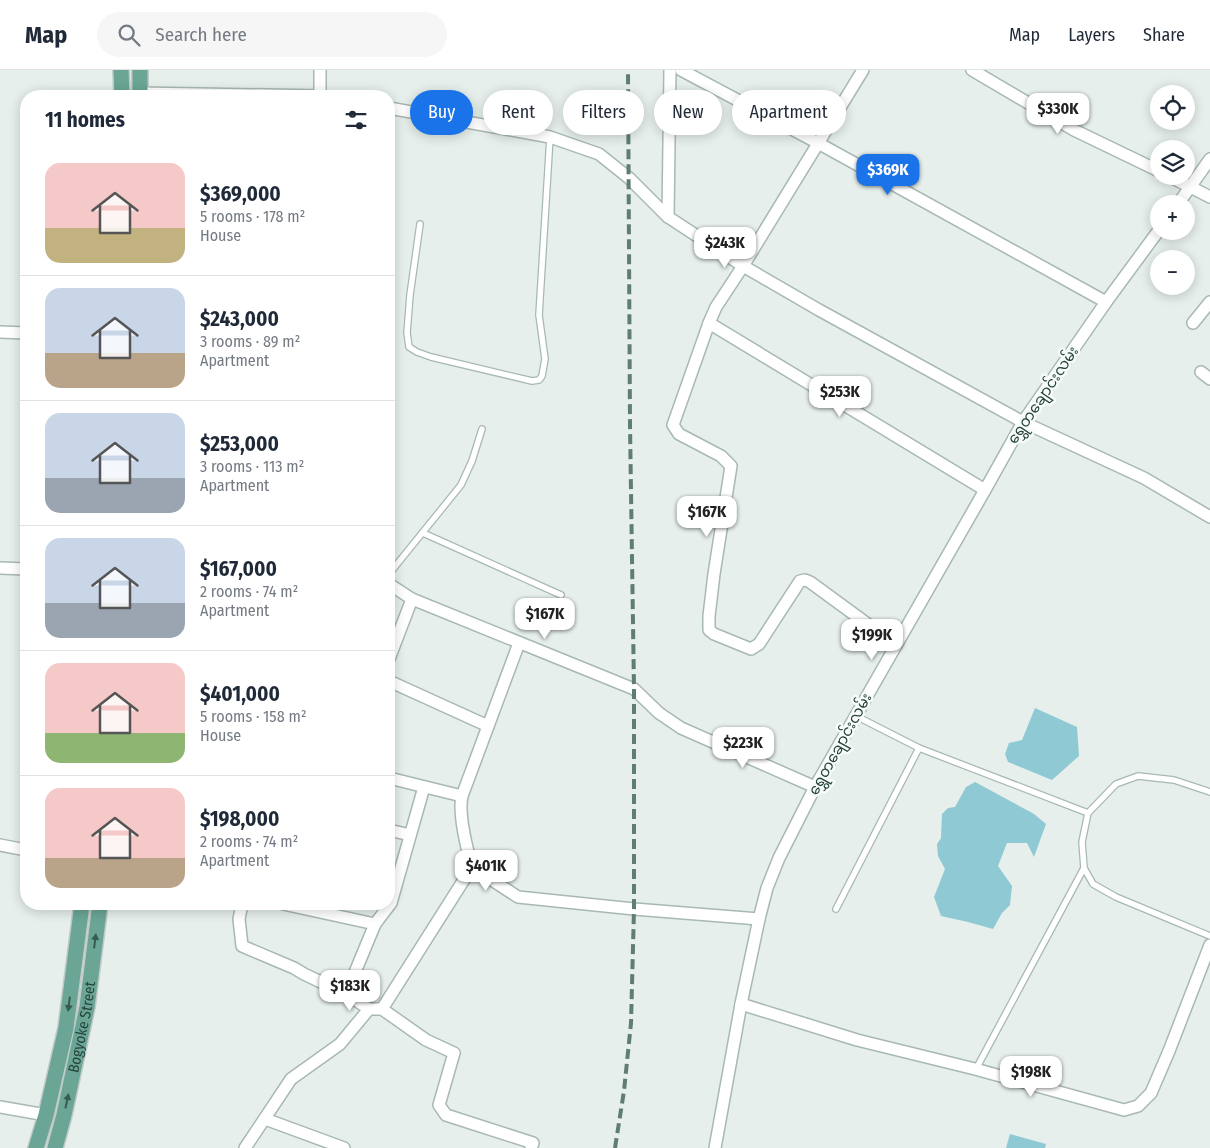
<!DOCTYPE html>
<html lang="en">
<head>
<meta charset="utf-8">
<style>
  body { margin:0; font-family:"Fira Sans Condensed","Noto Sans Myanmar",sans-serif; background:#f6f6f7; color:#1f2937; height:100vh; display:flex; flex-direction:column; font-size:19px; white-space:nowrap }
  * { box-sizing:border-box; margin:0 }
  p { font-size:16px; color:#747a83 }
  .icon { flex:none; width:28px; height:28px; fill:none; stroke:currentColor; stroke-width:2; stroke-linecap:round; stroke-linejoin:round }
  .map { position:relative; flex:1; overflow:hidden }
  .side { position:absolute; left:20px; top:20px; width:375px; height:820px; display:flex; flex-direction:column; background:#fff; border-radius:20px; box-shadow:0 2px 12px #0003 }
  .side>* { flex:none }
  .banner { position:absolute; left:410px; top:20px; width:475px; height:45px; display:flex; gap:10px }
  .tools { position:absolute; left:1150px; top:15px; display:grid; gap:10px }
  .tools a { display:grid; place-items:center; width:45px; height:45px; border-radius:50%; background:#fff; box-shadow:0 2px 12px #0003; font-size:25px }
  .price { position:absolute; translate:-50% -42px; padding:0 11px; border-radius:10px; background:#fff; color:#222; font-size:16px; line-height:32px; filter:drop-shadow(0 1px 2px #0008) }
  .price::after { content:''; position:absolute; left:50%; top:30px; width:15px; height:11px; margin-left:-8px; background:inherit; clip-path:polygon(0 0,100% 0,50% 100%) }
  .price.active { background:#1a73e8; color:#fff }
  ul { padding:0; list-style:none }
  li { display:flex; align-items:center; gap:15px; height:125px; padding:0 25px }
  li+li { border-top:1px solid #e0e1e3 }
  li span { display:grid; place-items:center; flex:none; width:140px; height:100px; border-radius:15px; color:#555 }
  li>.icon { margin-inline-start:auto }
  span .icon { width:60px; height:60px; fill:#fffc; stroke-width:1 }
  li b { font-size:21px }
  h2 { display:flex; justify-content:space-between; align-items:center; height:60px; padding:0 25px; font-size:21px }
  .pill { padding:0 18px; border-radius:22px; background:#fff; box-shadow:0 2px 12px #0003; font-size:18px; line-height:45px }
  .pill.active { background:#1a73e8; color:#fff }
  header { display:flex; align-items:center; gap:30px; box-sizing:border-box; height:70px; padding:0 25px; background:#fff; border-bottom:1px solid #e0e1e3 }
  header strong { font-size:24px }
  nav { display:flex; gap:28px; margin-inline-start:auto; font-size:18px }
  .search { width:350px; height:45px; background:#f6f6f7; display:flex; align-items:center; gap:12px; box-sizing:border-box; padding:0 18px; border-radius:28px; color:#747a83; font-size:19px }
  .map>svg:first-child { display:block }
  .water { fill:#8ec9d4 }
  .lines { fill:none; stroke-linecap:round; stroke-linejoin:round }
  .service-casing { stroke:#a8b8b2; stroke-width:8 }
  .minor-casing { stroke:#a8b8b2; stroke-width:14 }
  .primary-casing { stroke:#c2cac8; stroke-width:18 }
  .service { stroke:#fff; stroke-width:5.5 }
  .minor { stroke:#fff; stroke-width:11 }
  .primary { stroke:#6aa596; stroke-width:15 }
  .rail { stroke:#5f7d75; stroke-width:4; stroke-dasharray:10 5; stroke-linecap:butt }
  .oneway { fill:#365b51 }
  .labels { text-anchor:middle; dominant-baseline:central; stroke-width:5; stroke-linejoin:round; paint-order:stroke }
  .street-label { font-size:15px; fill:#24423a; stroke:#f7fbf9 }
</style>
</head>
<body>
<header>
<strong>Map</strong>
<div class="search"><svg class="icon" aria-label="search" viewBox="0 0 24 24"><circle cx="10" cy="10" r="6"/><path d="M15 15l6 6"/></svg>Search here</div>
<nav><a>Map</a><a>Layers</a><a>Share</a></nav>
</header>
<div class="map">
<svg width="1210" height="1078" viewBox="0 0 1210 1078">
  <rect width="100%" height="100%" fill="#e6efeb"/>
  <!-- water -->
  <g class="water">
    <path d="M 1035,638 L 1077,657 L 1079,686 L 1052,710 L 1008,692 L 1005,684 L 1009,673 L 1022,670 Z"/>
    <path d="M 975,712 L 1034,744 L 1046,754 L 1034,787 L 1027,773 L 1007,773 L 998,796 L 1012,816 L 1010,835 L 1002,843 L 993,859 L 968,852 L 941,846 L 934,827 L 945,799 L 938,786 L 937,774 L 941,768 L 942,744 L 948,738 L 955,737 L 966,717 Z"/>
    <path d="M 1010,1064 L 1046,1074 L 1045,1078 L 1006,1078 Z"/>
  </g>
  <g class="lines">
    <!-- service casing -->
    <g class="service-casing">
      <g id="service">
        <path d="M 420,154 L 410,225 L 407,263 L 409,277 L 417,282 L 431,287 L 532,311 L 539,310 L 542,306 L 545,289 L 539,245 L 550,67"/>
        <path d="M 423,463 L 561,525"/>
        <path d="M 389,504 L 461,415 L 472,391 L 482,359"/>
        <path d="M 856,646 L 919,678 L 1088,743"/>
        <path d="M 1210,722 L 1174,710 L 1138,706 L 1116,714 L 1088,743 L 1082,772 L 1084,798 L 1093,814 L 1116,827 L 1210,866"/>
        <path d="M 836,839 L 919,678"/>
        <path d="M 976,999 L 1084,798"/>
      </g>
    </g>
    <!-- minor casing -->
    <g class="minor-casing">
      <g id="minor">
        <path d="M 320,0 L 320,26"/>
        <path d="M 681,0 L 818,73 L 1106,232"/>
        <path d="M 863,0 L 743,196 L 716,237 L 709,253 L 673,355 L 679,364 L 721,386 L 731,396 L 714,504 L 709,546 L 709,560 L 714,564 L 751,579 L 759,574 L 800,511 L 805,510 L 810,512 L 896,575"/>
        <path d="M 972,0 L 1074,60 L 1159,101"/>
        <path d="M 140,23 L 323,26"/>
        <path d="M 389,38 L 550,67 L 599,84 L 629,108 L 668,147 L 743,196 L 819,240 L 1023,352 L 1144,408 L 1210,447"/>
        <path d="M 1169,106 L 1210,127"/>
        <path d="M 1178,134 L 1210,89"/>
        <path d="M 668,147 L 670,0"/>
        <path d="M 709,253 L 985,420"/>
        <path d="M 1193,253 L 1210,232"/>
        <path d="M 0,262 L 26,263"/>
        <path d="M 1201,302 L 1210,309"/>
        <path d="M 0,498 L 26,499"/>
        <path d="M 389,514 L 412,529 L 634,619 L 659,643 L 681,658 L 815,717"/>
        <path d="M 519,573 L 462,726 C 458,744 467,779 472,797 L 518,827 L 634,839 L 759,849"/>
        <path d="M 389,589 L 412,529"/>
        <path d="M 389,611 L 488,656"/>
        <path d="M 389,708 L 462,726"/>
        <path d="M 389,760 L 410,765"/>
        <path d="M 0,775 L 26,780"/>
        <path d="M 242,834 L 239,849 L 242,876 L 294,898 L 304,904 L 346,924 L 375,854 L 391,833 L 424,717"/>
        <path d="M 283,834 L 375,854"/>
        <path d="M 346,924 L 369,939"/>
        <path d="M 741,934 L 857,970 L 975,999 L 1124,1040 L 1138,1036 L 1151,1023 L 1169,981 L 1210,875"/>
        <path d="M 382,939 L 472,797"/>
        <path d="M 0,1037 L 46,1045"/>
        <path d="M 265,1049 L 344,1078"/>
        <path d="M 245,1078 L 291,1009 L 340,974 L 369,939 L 382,939 L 426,970 L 454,983 L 439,1035 L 446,1045 L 533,1073 L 531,1078"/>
        <path d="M 715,1078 L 741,934 L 759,849 L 767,818 L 779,788 L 815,717 L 985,420 L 1023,352 L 1106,232 L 1159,160"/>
      </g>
    </g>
    <!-- primary casing -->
    <g class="primary-casing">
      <g id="primary">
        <path d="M 121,0 L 122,26"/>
        <path d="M 140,0 L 140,26"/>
        <path d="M 36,1078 L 46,1045 L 66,958 L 82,834"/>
        <path id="s1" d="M 55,1078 L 64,1045 L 87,937 L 100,834"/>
      </g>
    </g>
    <!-- service -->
    <use href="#service" class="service"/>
    <!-- minor -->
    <use href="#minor" class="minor"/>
    <!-- primary -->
    <use href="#primary" class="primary"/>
    <!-- rail -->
    <path class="rail" d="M 615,1078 L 624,1021 L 631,953 L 634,839 L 634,619 L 630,355 L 628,0"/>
  </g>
  <!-- one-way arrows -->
  <defs><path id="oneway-solid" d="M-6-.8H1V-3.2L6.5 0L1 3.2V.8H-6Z" transform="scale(1.25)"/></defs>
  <g class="oneway">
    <use href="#oneway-solid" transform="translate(95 871) rotate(-83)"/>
    <use href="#oneway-solid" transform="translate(69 934) rotate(97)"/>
    <use href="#oneway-solid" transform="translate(67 1031) rotate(-78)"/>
  </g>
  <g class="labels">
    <!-- street labels -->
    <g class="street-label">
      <text transform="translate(1043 325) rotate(-56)">ရွှေတချောင်းလမ်း</text>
      <text transform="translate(840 674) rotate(-61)">ရွှေတချောင်းလမ်း</text>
      <text stroke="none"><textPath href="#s1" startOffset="124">Bogyoke Street</textPath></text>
    </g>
  </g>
</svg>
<div class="tools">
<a><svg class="icon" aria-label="locate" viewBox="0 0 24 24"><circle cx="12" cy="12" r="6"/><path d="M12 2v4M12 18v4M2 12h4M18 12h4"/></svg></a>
<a><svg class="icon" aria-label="layers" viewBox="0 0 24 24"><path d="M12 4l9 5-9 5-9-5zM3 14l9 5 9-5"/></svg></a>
<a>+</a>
<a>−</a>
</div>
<b class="price" style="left:1058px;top:65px">$330K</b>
<b class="price active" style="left:888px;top:126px">$369K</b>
<b class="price" style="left:725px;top:199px">$243K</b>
<b class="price" style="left:840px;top:348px">$253K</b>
<b class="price" style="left:707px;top:468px">$167K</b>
<b class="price" style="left:545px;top:570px">$167K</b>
<b class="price" style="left:872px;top:591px">$199K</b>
<b class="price" style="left:743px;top:699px">$223K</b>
<b class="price" style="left:486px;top:822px">$401K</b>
<b class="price" style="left:350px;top:942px">$183K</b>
<b class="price" style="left:1031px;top:1028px">$198K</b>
<div class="banner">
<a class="pill active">Buy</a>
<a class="pill">Rent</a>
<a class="pill">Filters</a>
<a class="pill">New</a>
<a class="pill">Apartment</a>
</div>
<section class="side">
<h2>11 homes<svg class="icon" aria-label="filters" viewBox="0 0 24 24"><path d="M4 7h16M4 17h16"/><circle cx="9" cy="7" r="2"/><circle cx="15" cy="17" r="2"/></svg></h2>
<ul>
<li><span style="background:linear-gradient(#f6c9c9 65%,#c2b280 0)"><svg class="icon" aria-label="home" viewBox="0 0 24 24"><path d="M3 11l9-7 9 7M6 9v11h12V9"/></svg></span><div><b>$369,000</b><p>5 rooms · 178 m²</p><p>House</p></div></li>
<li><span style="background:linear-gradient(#c9d6e8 65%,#b9a48a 0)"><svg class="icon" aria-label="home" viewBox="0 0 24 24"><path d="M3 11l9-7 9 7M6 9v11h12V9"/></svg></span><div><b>$243,000</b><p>3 rooms · 89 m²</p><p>Apartment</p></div></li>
<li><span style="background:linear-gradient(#c9d6e8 65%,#9aa5b1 0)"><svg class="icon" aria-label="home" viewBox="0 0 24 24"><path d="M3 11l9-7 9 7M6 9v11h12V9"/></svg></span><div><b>$253,000</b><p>3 rooms · 113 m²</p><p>Apartment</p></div></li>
<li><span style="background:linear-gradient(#c9d6e8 65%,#9aa5b1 0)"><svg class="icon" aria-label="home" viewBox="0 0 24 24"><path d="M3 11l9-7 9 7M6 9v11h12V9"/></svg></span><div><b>$167,000</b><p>2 rooms · 74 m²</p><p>Apartment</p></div></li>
<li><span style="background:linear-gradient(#f6c9c9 70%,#8fb573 0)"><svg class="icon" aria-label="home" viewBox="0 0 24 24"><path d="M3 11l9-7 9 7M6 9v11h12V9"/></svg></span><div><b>$401,000</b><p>5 rooms · 158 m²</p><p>House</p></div></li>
<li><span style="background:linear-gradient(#f6c9c9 70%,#b9a48a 0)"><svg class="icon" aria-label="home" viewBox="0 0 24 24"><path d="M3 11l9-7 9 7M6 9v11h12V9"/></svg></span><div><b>$198,000</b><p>2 rooms · 74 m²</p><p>Apartment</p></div></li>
</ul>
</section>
</div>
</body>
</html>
